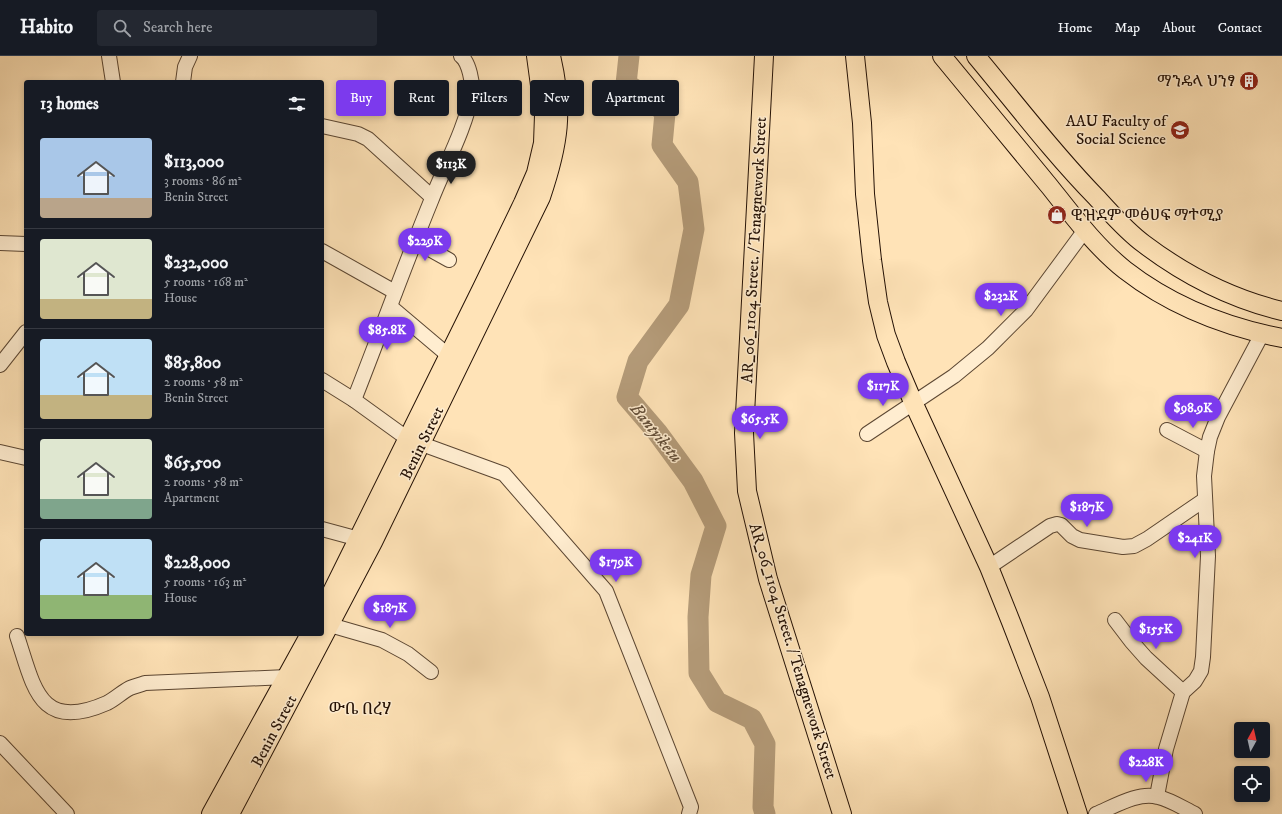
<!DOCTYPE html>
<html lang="en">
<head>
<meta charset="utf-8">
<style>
  body { margin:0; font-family:"IM FELL DW Pica","Noto Serif Ethiopic",serif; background:#242831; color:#f1f3f6; height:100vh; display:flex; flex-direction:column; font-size:15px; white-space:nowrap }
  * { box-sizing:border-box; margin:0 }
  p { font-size:13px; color:#9ea1a6 }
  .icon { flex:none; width:22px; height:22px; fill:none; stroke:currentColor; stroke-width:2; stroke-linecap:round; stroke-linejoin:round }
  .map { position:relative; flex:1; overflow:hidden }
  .panel { position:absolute; left:24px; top:24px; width:300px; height:556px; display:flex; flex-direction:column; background:#171b24; border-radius:4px; box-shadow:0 2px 6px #0003 }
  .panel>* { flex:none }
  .guide { position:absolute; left:336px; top:24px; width:380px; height:36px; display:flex; gap:8px }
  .needle { width:26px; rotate:8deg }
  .fabs { position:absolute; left:1234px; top:666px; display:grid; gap:8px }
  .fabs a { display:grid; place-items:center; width:36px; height:36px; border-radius:4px; background:#171b24; box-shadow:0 2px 6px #0003; font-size:20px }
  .price { position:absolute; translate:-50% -34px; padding:0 9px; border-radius:14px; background:#7c3aed; color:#fff; font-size:13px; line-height:26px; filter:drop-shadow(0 1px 2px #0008) }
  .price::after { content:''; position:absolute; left:50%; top:24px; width:12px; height:9px; margin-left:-6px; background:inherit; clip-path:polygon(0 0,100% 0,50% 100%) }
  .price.on { background:#222; color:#fff }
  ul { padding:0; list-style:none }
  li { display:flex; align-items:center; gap:12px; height:100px; padding:0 16px }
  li+li { border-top:1px solid #363941 }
  li span { display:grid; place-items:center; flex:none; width:112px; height:80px; border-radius:4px; color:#555 }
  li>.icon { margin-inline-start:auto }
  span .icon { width:48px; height:48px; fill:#fffc; stroke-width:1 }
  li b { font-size:17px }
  h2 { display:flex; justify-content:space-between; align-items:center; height:48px; padding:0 16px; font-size:17px }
  .tag { padding:0 14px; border-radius:4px; background:#171b24; box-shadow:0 2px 6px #0003; font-size:14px; line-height:36px }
  .tag.on { background:#7c3aed; color:#fff }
  header { display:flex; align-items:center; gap:24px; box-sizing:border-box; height:56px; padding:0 20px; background:#171b24; border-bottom:1px solid #363941 }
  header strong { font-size:19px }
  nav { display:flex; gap:22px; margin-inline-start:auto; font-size:14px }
  .search { width:280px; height:36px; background:#242831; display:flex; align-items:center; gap:10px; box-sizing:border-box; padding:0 14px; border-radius:4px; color:#9ea1a6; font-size:15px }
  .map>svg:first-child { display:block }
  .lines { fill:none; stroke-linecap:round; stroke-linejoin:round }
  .river { stroke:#b59c7a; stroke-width:21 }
  .minor-casing { stroke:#5b4632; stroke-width:16 }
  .major-casing { stroke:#241105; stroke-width:20 }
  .minor { stroke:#ffedd0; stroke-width:14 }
  .major { stroke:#ffe3b7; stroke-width:18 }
  .labels { text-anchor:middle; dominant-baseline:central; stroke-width:3; stroke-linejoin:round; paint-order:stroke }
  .poi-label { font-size:16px; fill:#241105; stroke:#ffedd0; text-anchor:end }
  .street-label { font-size:16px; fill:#241105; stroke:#ffedd0 }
  .water-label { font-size:17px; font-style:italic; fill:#65503a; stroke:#ffedd0 }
  .neighbourhood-label { font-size:17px; fill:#241105; stroke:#ffedd0 }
</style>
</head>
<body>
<header>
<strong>Habito</strong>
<div class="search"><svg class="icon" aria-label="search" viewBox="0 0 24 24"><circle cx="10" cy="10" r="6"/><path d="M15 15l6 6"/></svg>Search here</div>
<nav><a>Home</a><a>Map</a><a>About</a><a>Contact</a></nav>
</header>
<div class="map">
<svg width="1282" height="758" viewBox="0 0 1282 758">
  <rect width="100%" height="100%" fill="#ffe3b7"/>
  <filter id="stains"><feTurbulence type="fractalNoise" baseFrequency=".005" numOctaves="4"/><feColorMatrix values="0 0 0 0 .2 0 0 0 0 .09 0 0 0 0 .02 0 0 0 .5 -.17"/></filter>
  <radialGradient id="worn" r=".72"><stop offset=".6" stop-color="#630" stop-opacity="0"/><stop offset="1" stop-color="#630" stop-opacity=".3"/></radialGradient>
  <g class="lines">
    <!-- river -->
    <path class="river" d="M 629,0 L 626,28 L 651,43 L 665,57 L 662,89 L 688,126 L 694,173 L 679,249 L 638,305 L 627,341 L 657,376 L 693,425 L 716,470 L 701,519 L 698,561 L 699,617 L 717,646 L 752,663 L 765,688 L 763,751 L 765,758"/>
    <!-- minor casing -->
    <g class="minor-casing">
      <g id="minor">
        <path d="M 109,0 L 113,26"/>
        <path d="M 183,26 L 185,11 L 190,0"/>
        <path d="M 322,70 L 358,78 L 368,83 L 432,141"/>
        <path d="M 415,185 L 449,204"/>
        <path d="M 0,187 L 26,188"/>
        <path d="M 322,195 L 395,236"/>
        <path d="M 391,251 L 449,300 L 458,303"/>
        <path d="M 0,309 L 26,276"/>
        <path d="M 322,324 L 354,344 L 408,383 L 504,418 L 606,535 L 691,751 L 689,758"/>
        <path d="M 354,344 C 380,278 404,211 431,145 C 445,109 465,74 472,37 C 473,27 469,6 461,0"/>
        <path d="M 1167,374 L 1207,395"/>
        <path d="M 867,378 L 954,320 L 988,292 L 1026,254 L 1085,174"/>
        <path d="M 0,396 L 26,402"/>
        <path d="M 322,473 L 359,483"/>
        <path d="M 989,511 L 1050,470 L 1057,468 L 1061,469 L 1072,480 L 1080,484 L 1123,491 L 1134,490 L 1147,483 L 1204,444"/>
        <path d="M 1115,564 L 1131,585 L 1146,602 L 1183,636"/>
        <path d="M 322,568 L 330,569 L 382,584 L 408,598 L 431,616"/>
        <path d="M 17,580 C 34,631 39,677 107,647 C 115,643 122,636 130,632 C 135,630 140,629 145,627 L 287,621 L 293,623"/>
        <path d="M 0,687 L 67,758"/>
        <path d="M 1157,740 L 1166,693 L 1183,636 L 1195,625 L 1201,615 L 1203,601 L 1208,500 L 1204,420 L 1207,395 L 1210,381 L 1218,361 L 1262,278"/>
        <path d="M 1096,758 C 1113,751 1139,735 1158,741 C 1171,744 1183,752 1195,758"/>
      </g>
    </g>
    <!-- major casing -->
    <g class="major-casing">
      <g id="major">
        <path d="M 764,0 L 744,377 L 747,435 L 768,523 L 842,758"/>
        <path d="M 855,0 L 862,67 L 865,138 L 872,204 L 878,246 L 886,279 L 896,306 L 913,346 L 989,511 L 1011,566 L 1040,641 L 1078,758"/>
        <path d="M 942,0 C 978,44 1014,87 1050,131 C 1073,160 1096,191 1125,214 C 1170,249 1226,271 1282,282"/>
        <path d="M 976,0 C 1016,48 1053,97 1096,141 C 1111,157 1126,175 1144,188 C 1185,219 1232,243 1282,255"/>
        <path d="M 322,556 L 482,232 L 523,147 L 536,117 L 543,87 L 544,59 L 536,0"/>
        <path d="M 211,758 L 310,578"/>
        <path d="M 230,758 L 373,486 L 541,141 C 559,88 564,55 551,0"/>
      </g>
    </g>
    <!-- minor -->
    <use href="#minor" class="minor"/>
    <!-- major -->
    <use href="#major" class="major"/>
  </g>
  <!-- icons -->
  <defs>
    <g id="building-disc" transform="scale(1)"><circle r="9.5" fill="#8f2418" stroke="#ffedd0"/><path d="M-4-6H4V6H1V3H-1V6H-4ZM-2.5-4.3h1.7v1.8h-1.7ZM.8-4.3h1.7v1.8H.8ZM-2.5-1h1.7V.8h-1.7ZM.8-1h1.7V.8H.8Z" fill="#fff"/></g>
    <g id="university-disc" transform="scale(1)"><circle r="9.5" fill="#8f2418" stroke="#ffedd0"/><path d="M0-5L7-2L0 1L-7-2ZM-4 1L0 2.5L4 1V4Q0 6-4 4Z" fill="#fff"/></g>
    <g id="shop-disc" transform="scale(1)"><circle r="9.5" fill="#8f2418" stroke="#ffedd0"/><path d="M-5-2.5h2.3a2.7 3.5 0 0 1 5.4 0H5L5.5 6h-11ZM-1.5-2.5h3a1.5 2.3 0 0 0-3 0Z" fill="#fff"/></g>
  </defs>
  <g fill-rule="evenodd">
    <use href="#building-disc" x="1249" y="25"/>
    <use href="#university-disc" x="1180" y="74"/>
    <use href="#shop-disc" x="1057" y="159"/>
  </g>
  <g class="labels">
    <!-- poi labels -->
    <g class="poi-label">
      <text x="1235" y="25">ማንዴላ ህንፃ</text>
      <text x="1166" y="65">AAU Faculty of<tspan x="1166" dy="18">Social Science</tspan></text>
      <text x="1071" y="159" text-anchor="start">ዊዝደም መፅሀፍ ማተሚያ</text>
    </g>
    <!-- street labels -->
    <g class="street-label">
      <text transform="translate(754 194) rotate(-87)">AR_06_1104 Street. / Tenagnework Street</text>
      <text transform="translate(422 387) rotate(-64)">Benin Street</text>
      <text transform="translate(793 595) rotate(73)">AR_06_1104 Street. / Tenagnework Street</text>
      <text transform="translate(274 675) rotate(-62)">Benin Street</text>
    </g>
    <!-- water labels -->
    <g class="water-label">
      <text transform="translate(656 377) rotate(51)">Bantyiketu</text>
    </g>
    <!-- neighbourhood labels -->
    <g class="neighbourhood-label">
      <text x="360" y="653">ውቤ በረሃ</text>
    </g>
  </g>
  <rect width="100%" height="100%" filter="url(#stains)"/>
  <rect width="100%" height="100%" fill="url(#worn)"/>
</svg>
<div class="fabs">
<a><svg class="needle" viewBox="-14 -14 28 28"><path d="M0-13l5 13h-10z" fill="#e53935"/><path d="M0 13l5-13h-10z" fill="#9ea1a6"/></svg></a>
<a><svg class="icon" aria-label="locate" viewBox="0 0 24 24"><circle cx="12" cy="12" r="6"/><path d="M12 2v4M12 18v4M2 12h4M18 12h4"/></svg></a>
</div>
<b class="price on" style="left:451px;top:129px">$113K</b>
<b class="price" style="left:425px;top:206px">$229K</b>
<b class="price" style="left:1001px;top:261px">$232K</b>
<b class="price" style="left:387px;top:295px">$85.8K</b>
<b class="price" style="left:883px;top:351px">$117K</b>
<b class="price" style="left:1193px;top:373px">$98.9K</b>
<b class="price" style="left:760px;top:384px">$65.5K</b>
<b class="price" style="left:1087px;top:472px">$187K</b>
<b class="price" style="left:1195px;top:503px">$241K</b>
<b class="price" style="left:616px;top:527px">$179K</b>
<b class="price" style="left:390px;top:573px">$187K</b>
<b class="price" style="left:1156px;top:594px">$155K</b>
<b class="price" style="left:1146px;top:727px">$228K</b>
<div class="guide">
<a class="tag on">Buy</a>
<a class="tag">Rent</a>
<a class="tag">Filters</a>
<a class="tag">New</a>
<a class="tag">Apartment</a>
</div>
<section class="panel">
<h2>13 homes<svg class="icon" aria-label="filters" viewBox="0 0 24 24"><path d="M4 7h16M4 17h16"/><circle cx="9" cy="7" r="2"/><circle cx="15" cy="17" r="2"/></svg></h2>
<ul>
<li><span style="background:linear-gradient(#a9c7e8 75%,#b9a48a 0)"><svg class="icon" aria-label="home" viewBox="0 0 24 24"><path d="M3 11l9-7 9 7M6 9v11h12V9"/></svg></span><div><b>$113,000</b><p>3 rooms · 86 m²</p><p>Benin Street</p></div></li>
<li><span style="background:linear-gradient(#dfe7d0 75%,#c2b280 0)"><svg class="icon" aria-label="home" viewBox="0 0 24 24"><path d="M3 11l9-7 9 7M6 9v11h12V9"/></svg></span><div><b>$232,000</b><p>5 rooms · 168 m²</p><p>House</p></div></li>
<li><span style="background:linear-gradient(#bfe0f5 70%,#c2b280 0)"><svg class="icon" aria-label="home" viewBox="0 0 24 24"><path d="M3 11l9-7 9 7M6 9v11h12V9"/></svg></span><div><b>$85,800</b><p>2 rooms · 58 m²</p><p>Benin Street</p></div></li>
<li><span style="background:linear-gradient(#dfe7d0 75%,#7fa58c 0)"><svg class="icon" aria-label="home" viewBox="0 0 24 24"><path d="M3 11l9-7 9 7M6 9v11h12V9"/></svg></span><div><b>$65,500</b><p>2 rooms · 58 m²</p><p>Apartment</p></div></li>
<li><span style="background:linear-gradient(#bfe0f5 70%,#8fb573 0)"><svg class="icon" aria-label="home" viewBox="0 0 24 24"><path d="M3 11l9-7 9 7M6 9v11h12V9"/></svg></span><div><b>$228,000</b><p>5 rooms · 163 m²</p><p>House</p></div></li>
</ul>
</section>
</div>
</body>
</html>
